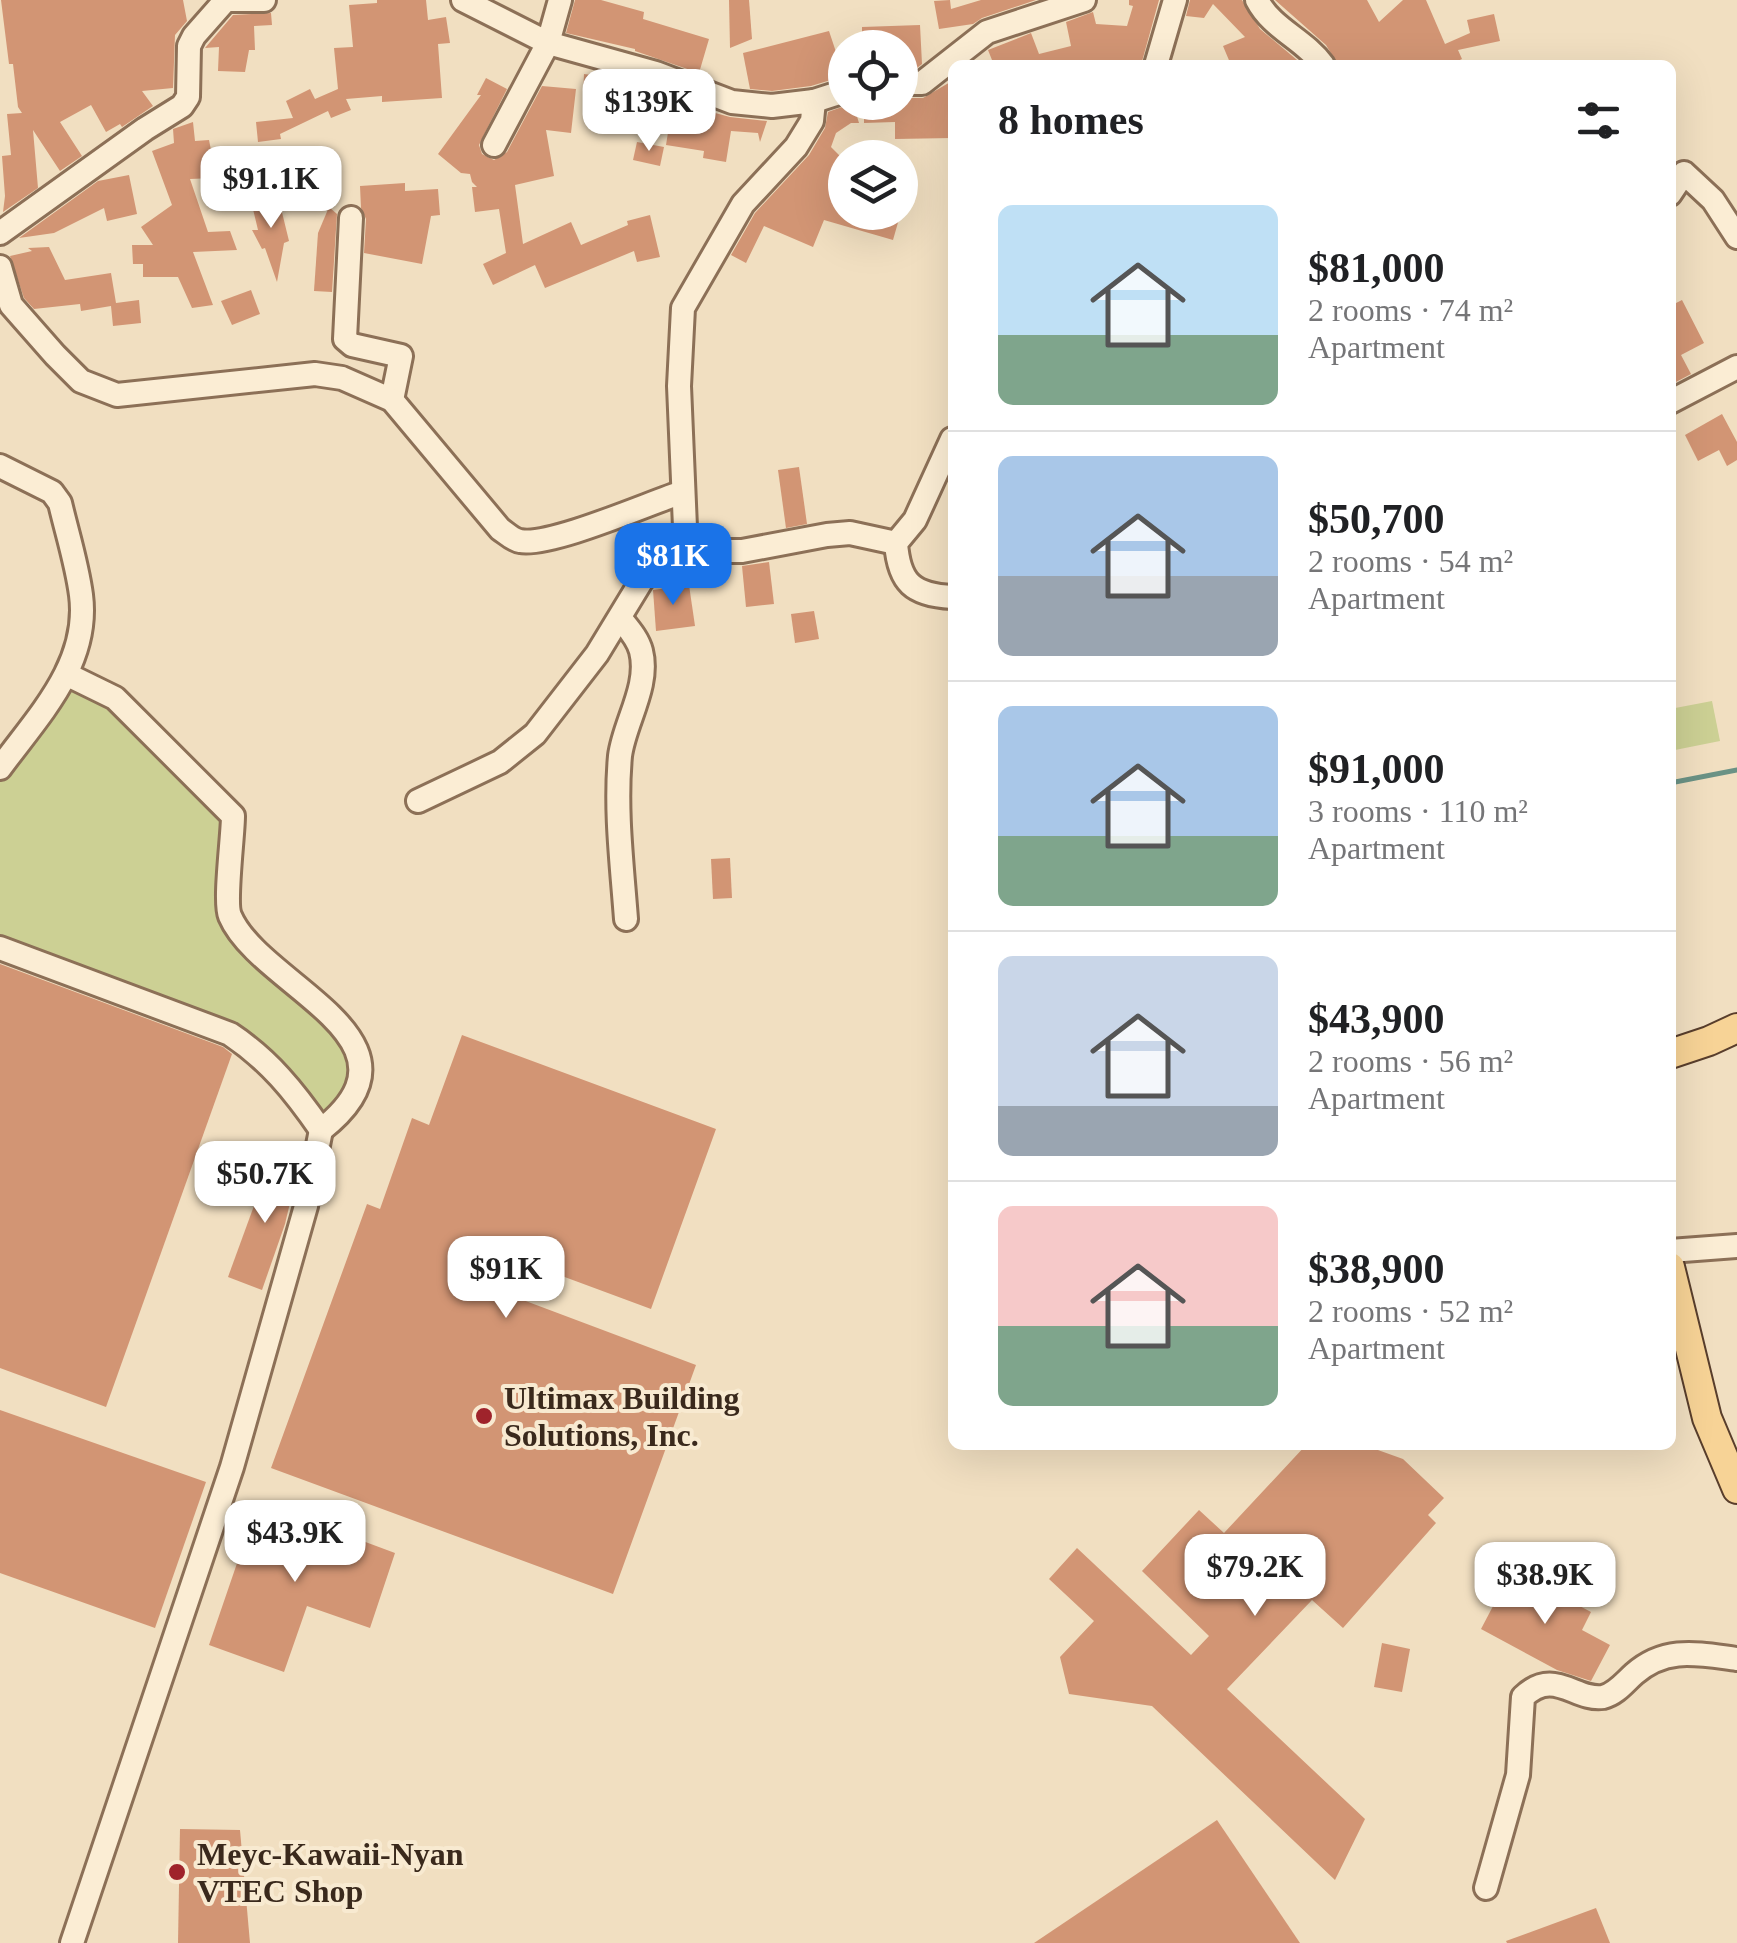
<!DOCTYPE html>
<html lang="en">
<head>
<meta charset="utf-8">
<style>
  body { margin:0; font-family:"Times New Roman",serif; background:#f6f6f6; color:#202124; height:100vh; display:flex; flex-direction:column; font-size:38px; white-space:nowrap }
  * { box-sizing:border-box; margin:0 }
  p { font-size:32px; color:#757577 }
  .icon { flex:none; width:55px; height:55px; fill:none; stroke:currentColor; stroke-width:2; stroke-linecap:round; stroke-linejoin:round }
  .map { position:relative; flex:1; overflow:hidden }
  .panel { position:absolute; left:948px; top:60px; width:728px; height:1390px; display:flex; flex-direction:column; background:#fff; border-radius:15px; box-shadow:0 10px 40px #0002 }
  .panel>* { flex:none }
  .buttons { position:absolute; left:828px; top:30px; display:grid; gap:20px }
  .buttons a { display:grid; place-items:center; width:90px; height:90px; border-radius:50%; background:#fff; box-shadow:0 10px 40px #0002; font-size:50px }
  .price { position:absolute; translate:-50% -85px; padding:0 22px; border-radius:20px; background:#fff; color:#222; font-size:32px; line-height:65px; filter:drop-shadow(0 2px 5px #0008) }
  .price::after { content:''; position:absolute; left:50%; top:60px; width:30px; height:22px; margin-left:-15px; background:inherit; clip-path:polygon(0 0,100% 0,50% 100%) }
  .price.active { background:#1a73e8; color:#fff }
  ul { padding:0; list-style:none }
  li { display:flex; align-items:center; gap:30px; height:250px; padding:0 50px }
  li+li { border-top:2px solid #e0e0e0 }
  li span { display:grid; place-items:center; flex:none; width:280px; height:200px; border-radius:15px; color:#555 }
  li>.icon { margin-inline-start:auto }
  span .icon { width:120px; height:120px; fill:#fffc; stroke-width:1 }
  li b { font-size:42px }
  h2 { display:flex; justify-content:space-between; align-items:center; height:120px; padding:0 50px; font-size:42px }
  .map>svg:first-child { display:block }
  .green { fill:#ccd094 }
  .lines { fill:none; stroke-linecap:round; stroke-linejoin:round }
  .stream { stroke:#6a9285; stroke-width:5 }
  .building { fill:#d29574 }
  .minor-casing { stroke:#8c7057; stroke-width:28 }
  .major-casing { stroke:#593e2c; stroke-width:32 }
  .minor { stroke:#fbedd4; stroke-width:22 }
  .major { stroke:#f7d396; stroke-width:28 }
  .poi-dot { fill:#9f232b; stroke:#f8ead1; stroke-width:4 }
  .labels { text-anchor:middle; dominant-baseline:central; stroke-width:8; stroke-linejoin:round; paint-order:stroke }
  .poi-label { font-size:32px; font-weight:bold; fill:#3a291c; stroke:#f8ead1; text-anchor:start }
</style>
</head>
<body>
<div class="map">
<svg width="1737" height="1943" viewBox="0 0 1737 1943">
  <rect width="100%" height="100%" fill="#f1dfc1"/>
  <!-- green -->
  <g class="green">
    <path d="M 68,675 L 115,698 L 233,816 L 228,913 L 361,1066 L 321,1130 L 258,1052 L 0,948 L 0,768 Z"/>
    <path d="M 1712,701 L 1720,741 L 1670,751 L 1670,709 Z"/>
  </g>
  <g class="lines">
    <!-- stream -->
    <path class="stream" d="M 1670,783 L 1737,770"/>
  </g>
  <!-- building -->
  <g class="building">
    <path d="M 1,0 L 183,0 L 187,21 L 175,35 L 173,88 L 142,91 L 153,106 L 122,127 L 120,124 L 106,132 L 91,105 L 60,122 L 82,156 L 60,171 L 33,130 L 38,188 L 3,212 L 5,196 L 2,156 L 11,155 L 7,114 L 22,113 L 18,107 L 13,64 L 9,64 Z"/>
    <path d="M 377,0 L 426,0 L 428,20 L 446,17 L 450,43 L 438,44 L 442,98 L 382,102 L 382,96 L 346,99 L 351,110 L 331,118 L 328,111 L 280,134 L 281,139 L 258,142 L 256,122 L 293,118 L 286,101 L 310,89 L 315,99 L 338,89 L 334,48 L 353,47 L 349,5 L 377,3 Z"/>
    <path d="M 575,0 L 601,0 L 644,12 L 643,19 L 709,39 L 699,73 L 635,51 L 635,49 L 566,33 Z"/>
    <path d="M 729,0 L 749,0 L 752,39 L 730,48 Z"/>
    <path d="M 950,0 L 951,9 L 981,0 L 1036,0 L 982,18 L 973,24 L 939,29 L 934,1 Z"/>
    <path d="M 1129,0 L 1159,0 L 1141,65 L 994,65 L 988,50 L 1031,33 L 1039,54 L 1071,46 L 1066,22 L 1093,12 L 1096,24 L 1127,26 L 1133,6 L 1129,5 Z"/>
    <path d="M 1190,0 L 1242,0 L 1260,29 L 1303,65 L 1231,65 L 1223,46 L 1245,37 L 1213,4 L 1204,18 L 1186,16 Z"/>
    <path d="M 1275,0 L 1367,0 L 1379,22 L 1403,0 L 1426,0 L 1445,44 L 1470,33 L 1467,20 L 1494,14 L 1500,41 L 1458,50 L 1462,59 L 1449,65 L 1338,65 L 1326,45 Z"/>
    <path d="M 271,13 L 272,25 L 254,26 L 255,50 L 249,50 L 245,72 L 218,71 L 219,47 L 205,48 L 233,15 Z"/>
    <path d="M 920,25 L 922,64 L 917,68 L 900,68 L 900,48 L 862,48 L 862,27 Z"/>
    <path d="M 829,31 L 844,76 L 811,86 L 772,91 L 750,89 L 743,53 Z"/>
    <path d="M 584,74 L 623,79 L 622,97 L 583,95 Z"/>
    <path d="M 486,78 L 507,89 L 479,145 L 482,154 L 494,160 L 507,152 L 542,86 L 576,89 L 571,133 L 546,130 L 554,176 L 515,185 L 523,244 L 571,222 L 581,245 L 628,225 L 627,221 L 650,215 L 660,257 L 637,262 L 634,251 L 545,288 L 535,265 L 493,285 L 483,264 L 506,253 L 499,209 L 475,212 L 472,187 L 477,187 L 472,182 L 470,174 L 461,173 L 438,154 L 481,95 L 477,95 Z"/>
    <path d="M 952,81 L 952,138 L 895,139 L 895,122 L 864,123 L 864,102 L 900,102 L 900,98 L 923,98 Z"/>
    <path d="M 853,103 L 859,123 L 851,123 L 836,133 L 831,147 L 845,161 L 845,212 L 901,212 L 893,240 L 824,220 L 813,247 L 764,226 L 746,263 L 731,255 L 755,213 L 809,155 L 825,128 L 828,112 Z"/>
    <path d="M 682,104 L 730,117 L 767,121 L 760,142 L 758,133 L 731,131 L 726,162 L 703,158 L 704,151 L 666,145 L 670,120 L 679,122 Z"/>
    <path d="M 193,122 L 195,141 L 209,140 L 211,150 L 264,148 L 264,176 L 190,179 L 208,232 L 230,231 L 237,250 L 193,252 L 213,305 L 192,308 L 178,277 L 143,277 L 143,264 L 133,264 L 132,245 L 153,245 L 141,227 L 172,205 L 152,151 L 174,143 L 173,129 Z"/>
    <path d="M 637,142 L 664,147 L 660,166 L 633,160 Z"/>
    <path d="M 129,175 L 137,214 L 107,221 L 104,208 L 54,233 L 19,238 L 98,181 Z"/>
    <path d="M 405,183 L 405,191 L 438,189 L 440,215 L 431,216 L 422,264 L 364,253 L 366,219 L 361,208 L 360,186 Z"/>
    <path d="M 278,196 L 289,241 L 284,243 L 277,282 L 265,248 L 262,249 L 252,230 L 258,230 L 252,205 Z"/>
    <path d="M 329,207 L 337,214 L 332,292 L 314,291 L 318,233 Z"/>
    <path d="M 49,247 L 65,280 L 111,273 L 116,303 L 139,300 L 141,323 L 113,326 L 111,306 L 81,311 L 80,304 L 34,309 L 24,298 L 10,256 L 32,251 L 28,248 Z"/>
    <path d="M 251,290 L 260,314 L 232,325 L 221,301 Z"/>
    <path d="M 1682,300 L 1704,343 L 1681,355 L 1691,374 L 1676,382 L 1670,370 L 1670,306 Z"/>
    <path d="M 1722,414 L 1737,442 L 1737,460 L 1727,466 L 1719,450 L 1698,461 L 1685,435 Z"/>
    <path d="M 799,467 L 807,524 L 786,528 L 778,470 Z"/>
    <path d="M 769,562 L 774,604 L 746,607 L 742,566 Z"/>
    <path d="M 689,585 L 695,626 L 656,631 L 653,590 Z"/>
    <path d="M 814,611 L 819,639 L 795,643 L 791,614 Z"/>
    <path d="M 730,858 L 732,898 L 713,899 L 711,859 Z"/>
    <path d="M 0,964 L 223,1047 L 232,1054 L 106,1407 L 0,1368 Z"/>
    <path d="M 462,1035 L 716,1129 L 651,1309 L 535,1266 L 523,1300 L 696,1365 L 613,1594 L 271,1468 L 367,1204 L 380,1209 L 412,1118 L 429,1125 Z"/>
    <path d="M 271,1159 L 298,1169 L 285,1224 L 262,1290 L 228,1277 Z"/>
    <path d="M 0,1410 L 206,1482 L 155,1628 L 0,1573 Z"/>
    <path d="M 1306,1445 L 1364,1445 L 1403,1459 L 1444,1498 L 1428,1515 L 1436,1523 L 1343,1628 L 1312,1600 L 1227,1689 L 1365,1819 L 1335,1880 L 1152,1706 L 1069,1694 L 1060,1657 L 1094,1621 L 1049,1579 L 1077,1548 L 1191,1655 L 1209,1636 L 1142,1571 L 1199,1510 L 1224,1533 Z"/>
    <path d="M 258,1502 L 395,1553 L 370,1628 L 307,1606 L 284,1672 L 209,1645 Z"/>
    <path d="M 1512,1570 L 1591,1612 L 1582,1630 L 1610,1645 L 1591,1681 L 1557,1670 L 1481,1629 Z"/>
    <path d="M 1382,1643 L 1410,1649 L 1402,1692 L 1374,1687 Z"/>
    <path d="M 1217,1820 L 1300,1943 L 1034,1943 Z"/>
    <path d="M 180,1829 L 240,1830 L 250,1943 L 178,1943 Z"/>
    <path d="M 1596,1908 L 1610,1943 L 1507,1943 L 1506,1941 Z"/>
  </g>
  <g class="lines">
    <!-- minor casing -->
    <g class="minor-casing">
      <g id="minor">
        <path d="M 223,0 L 264,0"/>
        <path d="M 463,0 L 548,43 L 656,73 L 732,102 L 772,106 L 814,101 L 812,121 L 796,147 L 743,204 L 683,308 L 679,386 L 686,551"/>
        <path d="M 1257,0 C 1272,29 1304,39 1323,65"/>
        <path d="M 1156,65 L 1175,0"/>
        <path d="M 900,83 L 922,83 L 987,32 L 1084,0"/>
        <path d="M 814,101 L 845,91"/>
        <path d="M 494,145 L 548,43 L 560,0"/>
        <path d="M 1670,194 L 1684,173 L 1713,200 L 1737,237"/>
        <path d="M 351,218 L 345,339 L 352,345 L 401,356 L 392,400"/>
        <path d="M 0,233 L 145,129 L 182,106 L 188,97 L 189,46 L 194,36 L 224,2"/>
        <path d="M 0,267 L 11,305 L 55,355 L 81,381 L 117,395 L 315,374 L 342,378 L 392,400 L 500,529 C 506,533 513,540 520,541 C 550,547 649,503 683,492"/>
        <path d="M 1670,402 L 1737,367"/>
        <path d="M 952,439 L 915,520 L 896,543 C 899,583 913,595 952,597"/>
        <path d="M 0,466 L 52,492 L 60,503 C 67,533 77,564 81,595 C 90,664 38,716 0,768"/>
        <path d="M 621,619 C 629,629 638,639 641,651 C 650,686 624,723 620,756 C 615,810 622,865 626,919"/>
        <path d="M 68,675 L 115,698 L 233,816 C 233,836 224,902 230,916 C 260,987 438,1039 321,1130"/>
        <path d="M 418,801 L 500,762 L 535,734 L 597,654 L 642,580 L 658,564 L 686,551 L 742,551 L 827,535 L 850,533 L 896,543"/>
        <path d="M 0,948 L 230,1034 C 269,1060 294,1091 321,1130"/>
        <path d="M 1670,1251 L 1737,1246"/>
        <path d="M 1486,1888 L 1518,1775 L 1523,1697 C 1554,1667 1575,1701 1603,1697 C 1616,1694 1625,1682 1634,1674 C 1666,1646 1698,1654 1737,1659"/>
        <path d="M 72,1943 L 232,1467 L 306,1206 L 321,1130"/>
      </g>
    </g>
    <!-- major casing -->
    <g class="major-casing">
      <g id="major">
        <path d="M 1670,1054 L 1709,1041 L 1737,1028"/>
        <path d="M 1670,1267 L 1707,1418 L 1737,1489"/>
      </g>
    </g>
    <!-- minor -->
    <use href="#minor" class="minor"/>
    <!-- major -->
    <use href="#major" class="major"/>
  </g>
  <!-- markers -->
  <g class="poi-dot">
    <circle cx="484" cy="1416" r="10"/>
    <circle cx="177" cy="1872" r="10"/>
  </g>
  <g class="labels">
    <!-- poi labels -->
    <g class="poi-label">
      <text x="504" y="1398">Ultimax Building<tspan x="504" dy="37">Solutions, Inc.</tspan></text>
      <text x="197" y="1854">Meyc-Kawaii-Nyan<tspan x="197" dy="37">VTEC Shop</tspan></text>
    </g>
  </g>
</svg>
<div class="buttons">
<a><svg class="icon" aria-label="locate" viewBox="0 0 24 24"><circle cx="12" cy="12" r="6"/><path d="M12 2v4M12 18v4M2 12h4M18 12h4"/></svg></a>
<a><svg class="icon" aria-label="layers" viewBox="0 0 24 24"><path d="M12 4l9 5-9 5-9-5zM3 14l9 5 9-5"/></svg></a>
</div>
<b class="price" style="left:649px;top:154px">$139K</b>
<b class="price" style="left:271px;top:231px">$91.1K</b>
<b class="price active" style="left:673px;top:608px">$81K</b>
<b class="price" style="left:265px;top:1226px">$50.7K</b>
<b class="price" style="left:506px;top:1321px">$91K</b>
<b class="price" style="left:295px;top:1585px">$43.9K</b>
<b class="price" style="left:1255px;top:1619px">$79.2K</b>
<b class="price" style="left:1545px;top:1627px">$38.9K</b>
<section class="panel">
<h2>8 homes<svg class="icon" aria-label="filters" viewBox="0 0 24 24"><path d="M4 7h16M4 17h16"/><circle cx="9" cy="7" r="2"/><circle cx="15" cy="17" r="2"/></svg></h2>
<ul>
<li><span style="background:linear-gradient(#bfe0f5 65%,#7fa58c 0)"><svg class="icon" aria-label="home" viewBox="0 0 24 24"><path d="M3 11l9-7 9 7M6 9v11h12V9"/></svg></span><div><b>$81,000</b><p>2 rooms · 74 m²</p><p>Apartment</p></div></li>
<li><span style="background:linear-gradient(#a9c7e8 60%,#9aa5b1 0)"><svg class="icon" aria-label="home" viewBox="0 0 24 24"><path d="M3 11l9-7 9 7M6 9v11h12V9"/></svg></span><div><b>$50,700</b><p>2 rooms · 54 m²</p><p>Apartment</p></div></li>
<li><span style="background:linear-gradient(#a9c7e8 65%,#7fa58c 0)"><svg class="icon" aria-label="home" viewBox="0 0 24 24"><path d="M3 11l9-7 9 7M6 9v11h12V9"/></svg></span><div><b>$91,000</b><p>3 rooms · 110 m²</p><p>Apartment</p></div></li>
<li><span style="background:linear-gradient(#c9d6e8 75%,#9aa5b1 0)"><svg class="icon" aria-label="home" viewBox="0 0 24 24"><path d="M3 11l9-7 9 7M6 9v11h12V9"/></svg></span><div><b>$43,900</b><p>2 rooms · 56 m²</p><p>Apartment</p></div></li>
<li><span style="background:linear-gradient(#f6c9c9 60%,#7fa58c 0)"><svg class="icon" aria-label="home" viewBox="0 0 24 24"><path d="M3 11l9-7 9 7M6 9v11h12V9"/></svg></span><div><b>$38,900</b><p>2 rooms · 52 m²</p><p>Apartment</p></div></li>
</ul>
</section>
</div>
</body>
</html>
